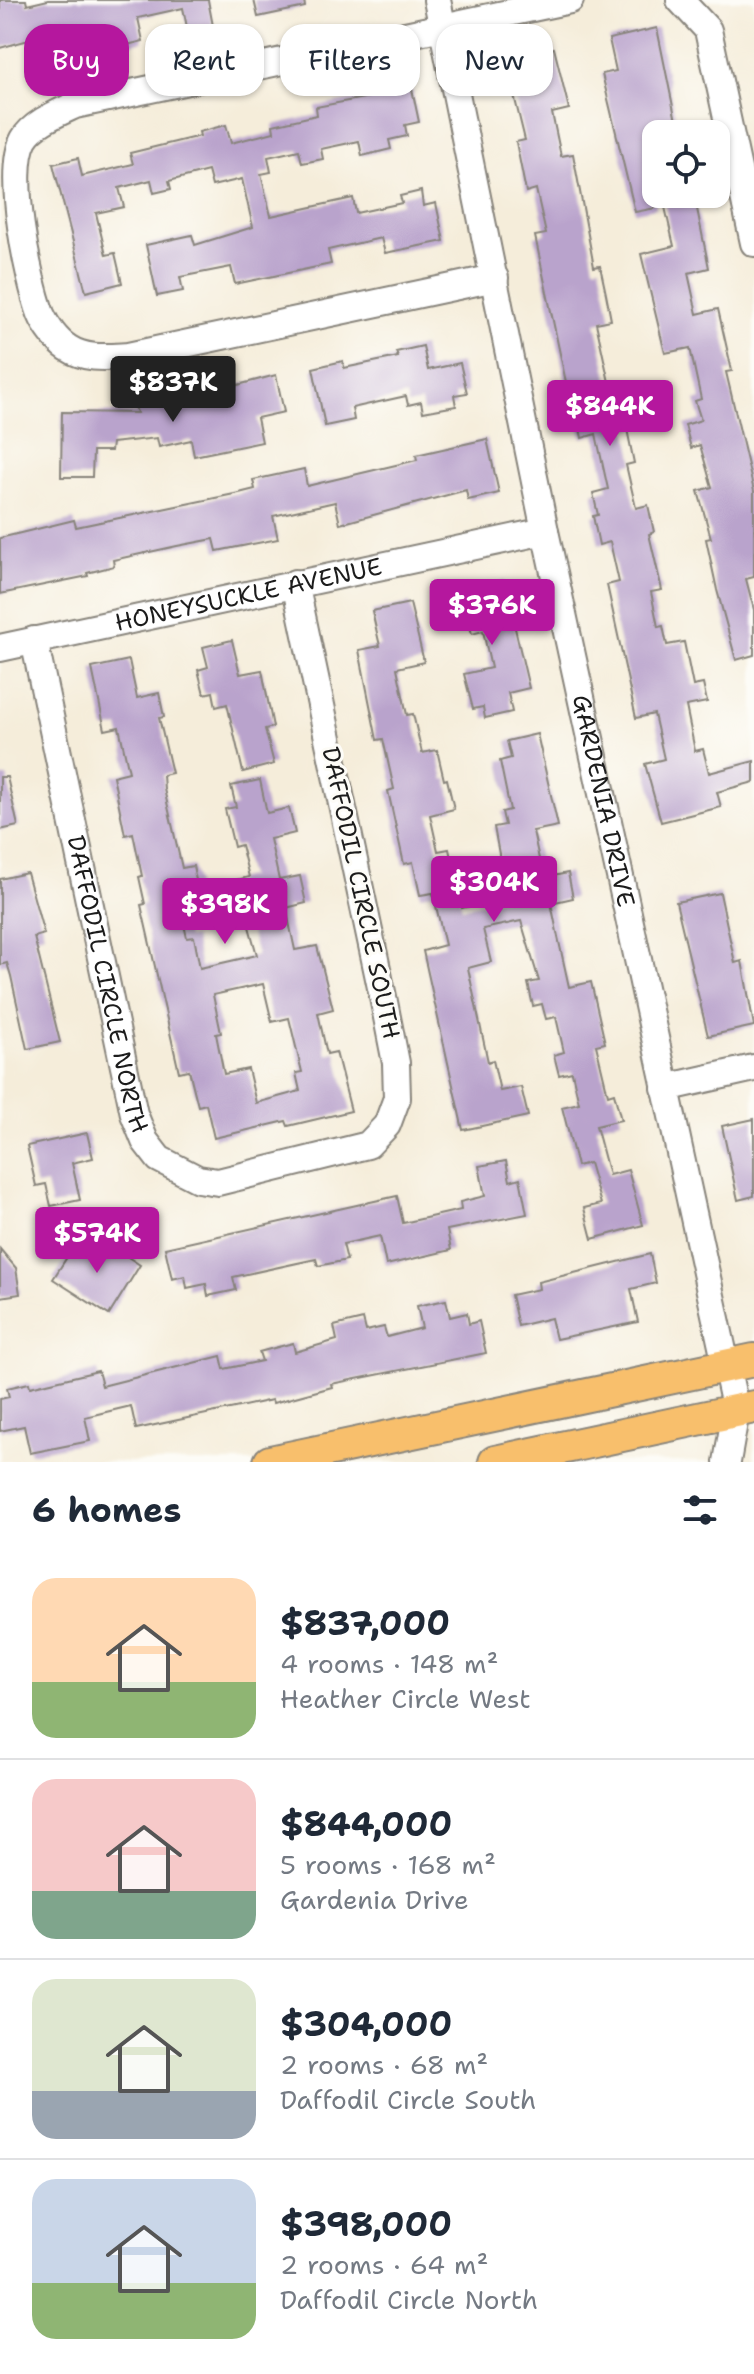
<!DOCTYPE html>
<html lang="en">
<head>
<meta charset="utf-8">
<style>
  body { margin:0; font-family:"Shantell Sans",sans-serif; background:#f2f2f3; color:#1f2937; height:100vh; display:flex; flex-direction:column; font-size:30px; white-space:nowrap }
  * { box-sizing:border-box; margin:0 }
  p { font-size:26px; color:#747a83 }
  .icon { flex:none; width:44px; height:44px; fill:none; stroke:currentColor; stroke-width:2; stroke-linecap:round; stroke-linejoin:round }
  .map { position:relative; height:1462px; overflow:hidden }
  .panel { display:flex; flex-direction:column; background:#fff; flex:1 }
  .panel>* { flex:none }
  .hud { position:absolute; left:24px; top:24px; width:706px; height:72px; display:flex; gap:16px }
  .fabs { position:absolute; left:642px; top:120px; display:grid; gap:16px }
  .fabs a { display:grid; place-items:center; width:88px; height:88px; border-radius:16px; background:#fff; box-shadow:0 2px 6px #0004; font-size:40px }
  .price { position:absolute; translate:-50% -68px; padding:0 18px; border-radius:8px; background:#b5179e; color:#fff; font-size:26px; line-height:52px; filter:drop-shadow(0 2px 4px #0008) }
  .price::after { content:''; position:absolute; left:50%; top:48px; width:24px; height:18px; margin-left:-12px; background:inherit; clip-path:polygon(0 0,100% 0,50% 100%) }
  .price.selected { background:#222; color:#fff }
  ul { padding:0; list-style:none }
  li { display:flex; align-items:center; gap:24px; height:200px; padding:0 32px }
  li+li { border-top:2px solid #e0e1e3 }
  li span { display:grid; place-items:center; flex:none; width:224px; height:160px; border-radius:24px; color:#555 }
  li>.icon { margin-inline-start:auto }
  span .icon { width:96px; height:96px; fill:#fffc; stroke-width:1 }
  li b { font-size:34px }
  h2 { display:flex; justify-content:space-between; align-items:center; height:96px; padding:0 32px; font-size:34px }
  .pill { padding:0 28px; border-radius:24px; background:#fff; box-shadow:0 2px 6px #0004; font-size:28px; line-height:72px }
  .pill.selected { background:#b5179e; color:#fff }
  .map>svg:first-child { display:block }
  .building { fill:#b9a3cc; fill-rule:evenodd }
  .lines { fill:none; stroke-linecap:round; stroke-linejoin:round }
  .minor-casing { stroke:#88847b; stroke-width:30 }
  .major-casing { stroke:#88847b; stroke-width:36 }
  .minor { stroke:#fff; stroke-width:26 }
  .major { stroke:#f8bf6c; stroke-width:32 }
  .labels { text-anchor:middle; dominant-baseline:central; stroke-width:6; stroke-linejoin:round; paint-order:stroke }
  .street-label { font-size:24px; fill:#1c1c1c; stroke:#fdfcf7 }
</style>
</head>
<body>
<div class="map">
<svg width="754" height="1462" viewBox="0 0 754 1462">
  <rect width="100%" height="100%" fill="#fdfcf7"/>
  <filter id="ink" filterUnits="userSpaceOnUse"><feTurbulence type="fractalNoise" baseFrequency=".0125" numOctaves="2"/><feDisplacementMap in="SourceGraphic" scale="16" xChannelSelector="R" yChannelSelector="G"/><feConvolveMatrix kernelMatrix="1 2 1 2 8 2 1 2 1" color-interpolation-filters="sRGB"/></filter>
  <filter id="wash" filterUnits="userSpaceOnUse"><feTurbulence type="fractalNoise" baseFrequency=".006" numOctaves="4" result="noise"/><feDisplacementMap in="SourceGraphic" scale="32" xChannelSelector="R" yChannelSelector="G"/><feGaussianBlur stdDeviation="1.8" result="paint"/><feColorMatrix in="noise" values="0 0 0 0 0 0 0 0 0 0 0 0 0 0 0 0 0 1.4 0 .05"/><feComposite in="paint" operator="in"/></filter>
  <g filter="url(#wash)">
    <rect width="100%" height="100%" fill="#f5edda"/>
    <g id="blocks">
      <!-- building -->
      <g class="building">
        <path d="M 0,0 L 26,0 L 27,5 L 48,0 L 208,0 L 213,26 L 188,32 L 183,8 L 138,18 L 143,41 L 119,47 L 117,37 L 83,44 L 79,26 L 0,48 Z"/>
        <path d="M 254,0 L 304,0 L 305,7 L 258,17 Z"/>
        <path d="M 657,28 L 677,126 L 658,130 L 656,134 L 656,208 L 635,212 L 602,74 L 616,71 L 609,39 Z"/>
        <path d="M 554,48 L 569,109 L 552,113 L 561,156 L 573,154 L 594,267 L 600,266 L 606,294 L 611,320 L 596,323 L 614,405 L 640,400 L 646,425 L 627,429 L 634,463 L 626,465 L 636,508 L 648,505 L 654,532 L 649,534 L 662,590 L 651,592 L 658,627 L 663,626 L 667,645 L 684,642 L 693,686 L 703,684 L 707,702 L 686,706 L 695,751 L 703,749 L 709,773 L 754,761 L 754,782 L 717,792 L 721,807 L 661,822 L 645,764 L 664,759 L 654,714 L 636,718 L 607,585 L 619,582 L 610,542 L 599,545 L 593,516 L 598,515 L 593,493 L 608,489 L 596,434 L 582,438 L 574,400 L 570,401 L 535,236 L 546,234 L 536,189 L 526,192 L 516,142 L 525,140 L 511,83 L 503,85 L 497,60 Z"/>
        <path d="M 412,89 L 419,122 L 405,125 L 407,136 L 389,140 L 391,149 L 362,156 L 359,141 L 321,149 L 323,159 L 302,163 L 299,150 L 268,157 L 271,172 L 261,174 L 271,216 L 353,198 L 356,213 L 402,203 L 400,196 L 421,191 L 423,206 L 436,203 L 444,241 L 385,253 L 381,238 L 328,250 L 331,264 L 235,284 L 231,267 L 180,277 L 183,291 L 157,296 L 146,245 L 192,235 L 195,245 L 253,227 L 242,179 L 212,186 L 208,171 L 169,181 L 171,189 L 154,193 L 151,180 L 119,188 L 124,207 L 96,213 L 106,255 L 115,253 L 122,283 L 86,292 L 53,164 L 78,158 L 82,176 L 133,164 L 130,153 L 200,136 L 199,132 L 226,125 L 231,143 L 274,132 L 273,125 L 317,115 L 316,107 Z"/>
        <path d="M 662,194 L 694,194 L 709,268 L 688,273 L 697,314 L 718,309 L 732,371 L 726,372 L 754,491 L 754,577 L 746,579 L 754,610 L 754,655 L 736,660 L 717,590 L 706,539 L 711,538 L 698,491 L 712,487 L 700,445 L 691,448 L 685,425 L 701,420 L 695,401 L 701,399 L 690,348 L 665,353 L 641,254 L 674,246 Z"/>
        <path d="M 423,346 L 428,370 L 460,363 L 467,393 L 454,395 L 456,406 L 423,412 L 421,402 L 408,405 L 406,396 L 352,408 L 354,420 L 325,426 L 313,368 L 343,361 L 344,368 L 398,357 L 396,352 Z"/>
        <path d="M 276,375 L 284,412 L 257,418 L 262,442 L 194,456 L 191,440 L 159,447 L 157,438 L 112,443 L 111,451 L 93,451 L 92,477 L 61,477 L 62,412 L 137,413 L 135,406 L 168,398 L 169,403 Z"/>
        <path d="M 487,439 L 499,493 L 468,500 L 466,490 L 340,524 L 335,502 L 273,516 L 278,539 L 217,551 L 214,539 L 177,546 L 113,560 L 114,566 L 87,573 L 88,576 L 0,594 L 0,538 L 74,520 L 76,527 L 239,493 L 255,489 L 253,480 L 304,469 L 307,486 L 417,460 L 416,455 Z"/>
        <path d="M 504,581 L 529,688 L 508,693 L 512,712 L 485,718 L 483,707 L 473,709 L 464,674 L 491,668 L 483,631 L 472,634 L 468,619 L 456,622 L 450,593 Z"/>
        <path d="M 410,603 L 424,662 L 397,668 L 407,715 L 413,714 L 422,753 L 437,750 L 444,780 L 447,779 L 454,809 L 430,815 L 438,851 L 449,849 L 462,908 L 507,897 L 494,827 L 505,825 L 502,812 L 510,810 L 500,761 L 511,758 L 507,741 L 537,734 L 558,826 L 533,831 L 543,878 L 568,873 L 573,898 L 551,903 L 558,937 L 569,987 L 591,982 L 605,1043 L 596,1045 L 608,1095 L 614,1093 L 621,1120 L 596,1126 L 609,1175 L 628,1170 L 643,1225 L 592,1239 L 584,1208 L 601,1204 L 589,1163 L 577,1166 L 562,1107 L 579,1103 L 572,1072 L 559,1075 L 554,1055 L 564,1052 L 556,1017 L 546,1019 L 542,1004 L 533,1006 L 528,983 L 539,981 L 521,921 L 483,929 L 491,962 L 468,968 L 488,1062 L 493,1060 L 500,1091 L 521,1087 L 528,1116 L 463,1130 L 423,951 L 445,945 L 433,893 L 420,895 L 413,862 L 404,864 L 388,791 L 394,789 L 383,739 L 377,740 L 359,650 L 380,646 L 372,611 Z"/>
        <path d="M 232,640 L 240,674 L 262,670 L 273,727 L 265,729 L 274,764 L 243,772 L 227,704 L 216,707 L 213,692 L 204,694 L 198,670 L 208,667 L 203,647 Z"/>
        <path d="M 129,660 L 137,698 L 159,693 L 164,717 L 159,718 L 172,773 L 163,775 L 164,789 L 182,868 L 193,866 L 197,885 L 176,889 L 187,938 L 194,937 L 200,968 L 257,955 L 236,880 L 249,877 L 241,845 L 234,847 L 225,809 L 236,807 L 231,786 L 260,780 L 267,813 L 289,808 L 295,833 L 270,839 L 279,880 L 300,876 L 306,903 L 286,908 L 295,950 L 317,946 L 333,1009 L 318,1013 L 327,1054 L 336,1052 L 351,1111 L 288,1126 L 286,1121 L 214,1138 L 206,1104 L 198,1106 L 189,1070 L 179,1072 L 141,905 L 145,904 L 139,877 L 142,876 L 133,833 L 125,835 L 113,776 L 129,772 L 119,727 L 105,730 L 92,668 ZM 263,984 L 272,1022 L 289,1018 L 302,1072 L 296,1073 L 300,1091 L 256,1103 L 248,1069 L 224,1074 L 216,1034 L 221,1033 L 213,995 Z"/>
        <path d="M 0,777 L 7,777 L 18,826 L 0,830 Z"/>
        <path d="M 27,873 L 44,934 L 34,937 L 60,1042 L 27,1049 L 11,976 L 7,963 L 0,965 L 0,879 Z"/>
        <path d="M 720,893 L 735,963 L 742,961 L 754,1026 L 708,1036 L 676,902 Z"/>
        <path d="M 754,1119 L 754,1196 L 738,1200 L 722,1126 Z"/>
        <path d="M 87,1133 L 93,1158 L 72,1163 L 80,1200 L 51,1206 L 46,1184 L 36,1186 L 27,1146 Z"/>
        <path d="M 506,1161 L 510,1181 L 520,1178 L 527,1214 L 447,1230 L 451,1250 L 386,1265 L 380,1236 L 343,1244 L 347,1260 L 318,1266 L 316,1259 L 233,1277 L 236,1290 L 208,1296 L 206,1284 L 187,1288 L 185,1276 L 172,1279 L 165,1248 L 397,1196 L 403,1223 L 461,1210 L 460,1202 L 485,1196 L 479,1166 Z"/>
        <path d="M 80,1237 L 112,1258 L 117,1250 L 140,1265 L 109,1315 L 53,1279 Z"/>
        <path d="M 0,1249 L 16,1268 L 20,1294 L 0,1297 Z"/>
        <path d="M 650,1254 L 656,1283 L 631,1289 L 638,1322 L 556,1339 L 551,1318 L 518,1326 L 511,1295 L 539,1289 L 538,1282 Z"/>
        <path d="M 446,1300 L 450,1317 L 467,1313 L 469,1324 L 479,1321 L 486,1353 L 331,1384 L 332,1387 L 273,1403 L 272,1400 L 136,1429 L 131,1406 L 85,1417 L 90,1441 L 30,1453 L 24,1426 L 0,1431 L 0,1399 L 9,1397 L 7,1388 L 29,1383 L 30,1387 L 98,1371 L 102,1386 L 221,1356 L 224,1369 L 262,1361 L 259,1352 L 293,1343 L 295,1352 L 337,1340 L 334,1326 L 363,1319 L 366,1331 L 384,1327 L 387,1337 L 422,1328 L 417,1306 Z"/>
      </g>
    </g>
  </g>
  <g filter="url(#ink)">
    <use href="#blocks" fill-opacity="0" stroke="#88847b" stroke-width="2"/>
    <g class="lines">
      <!-- minor casing -->
      <g class="minor-casing">
        <g id="minor">
          <path id="s1" d="M 437,0 L 545,531 L 736,1411 L 727,1462"/>
          <path d="M 680,0 L 708,30 L 754,243"/>
          <path d="M 495,278 L 128,356 C 108,357 86,360 68,348 C 57,341 46,326 41,314 C 28,279 6,172 24,139 C 33,123 58,113 75,105 L 570,0"/>
          <path id="s2" d="M 34,640 L 134,1114 L 145,1141 L 159,1159 L 198,1179 L 218,1182 L 368,1145 L 387,1125 L 397,1098 L 396,1063 L 383,997 L 295,583"/>
          <path id="s3" d="M 0,648 L 545,531"/>
          <path d="M 665,1088 L 754,1068"/>
        </g>
      </g>
      <!-- major casing -->
      <g class="major-casing">
        <g id="major">
          <path d="M 270,1462 L 754,1360"/>
          <path d="M 495,1462 L 754,1407"/>
        </g>
      </g>
      <!-- minor -->
      <use href="#minor" class="minor"/>
      <!-- major -->
      <use href="#major" class="major"/>
    </g>
  </g>
  <g class="labels">
    <!-- street labels -->
    <g class="street-label">
      <text stroke="none"><textPath href="#s3" startOffset="254">HONEYSUCKLE AVENUE</textPath></text>
      <text stroke="none"><textPath href="#s1" startOffset="818">GARDENIA DRIVE</textPath></text>
      <text transform="translate(361 893) rotate(78)">DAFFODIL CIRCLE SOUTH</text>
      <text stroke="none"><textPath href="#s2" startOffset="352">DAFFODIL CIRCLE NORTH</textPath></text>
    </g>
  </g>
</svg>
<div class="fabs">
<a><svg class="icon" aria-label="locate" viewBox="0 0 24 24"><circle cx="12" cy="12" r="6"/><path d="M12 2v4M12 18v4M2 12h4M18 12h4"/></svg></a>
</div>
<b class="price selected" style="left:173px;top:424px">$837K</b>
<b class="price" style="left:610px;top:448px">$844K</b>
<b class="price" style="left:492px;top:647px">$376K</b>
<b class="price" style="left:494px;top:924px">$304K</b>
<b class="price" style="left:225px;top:946px">$398K</b>
<b class="price" style="left:97px;top:1275px">$574K</b>
<div class="hud">
<a class="pill selected">Buy</a>
<a class="pill">Rent</a>
<a class="pill">Filters</a>
<a class="pill">New</a>
</div>
</div>
<section class="panel">
<h2>6 homes<svg class="icon" aria-label="filters" viewBox="0 0 24 24"><path d="M4 7h16M4 17h16"/><circle cx="9" cy="7" r="2"/><circle cx="15" cy="17" r="2"/></svg></h2>
<ul>
<li><span style="background:linear-gradient(#ffd9b3 65%,#8fb573 0)"><svg class="icon" aria-label="home" viewBox="0 0 24 24"><path d="M3 11l9-7 9 7M6 9v11h12V9"/></svg></span><div><b>$837,000</b><p>4 rooms · 148 m²</p><p>Heather Circle West</p></div></li>
<li><span style="background:linear-gradient(#f6c9c9 70%,#7fa58c 0)"><svg class="icon" aria-label="home" viewBox="0 0 24 24"><path d="M3 11l9-7 9 7M6 9v11h12V9"/></svg></span><div><b>$844,000</b><p>5 rooms · 168 m²</p><p>Gardenia Drive</p></div></li>
<li><span style="background:linear-gradient(#dfe7d0 70%,#9aa5b1 0)"><svg class="icon" aria-label="home" viewBox="0 0 24 24"><path d="M3 11l9-7 9 7M6 9v11h12V9"/></svg></span><div><b>$304,000</b><p>2 rooms · 68 m²</p><p>Daffodil Circle South</p></div></li>
<li><span style="background:linear-gradient(#c9d6e8 65%,#8fb573 0)"><svg class="icon" aria-label="home" viewBox="0 0 24 24"><path d="M3 11l9-7 9 7M6 9v11h12V9"/></svg></span><div><b>$398,000</b><p>2 rooms · 64 m²</p><p>Daffodil Circle North</p></div></li>
</ul>
</section>
</body>
</html>
